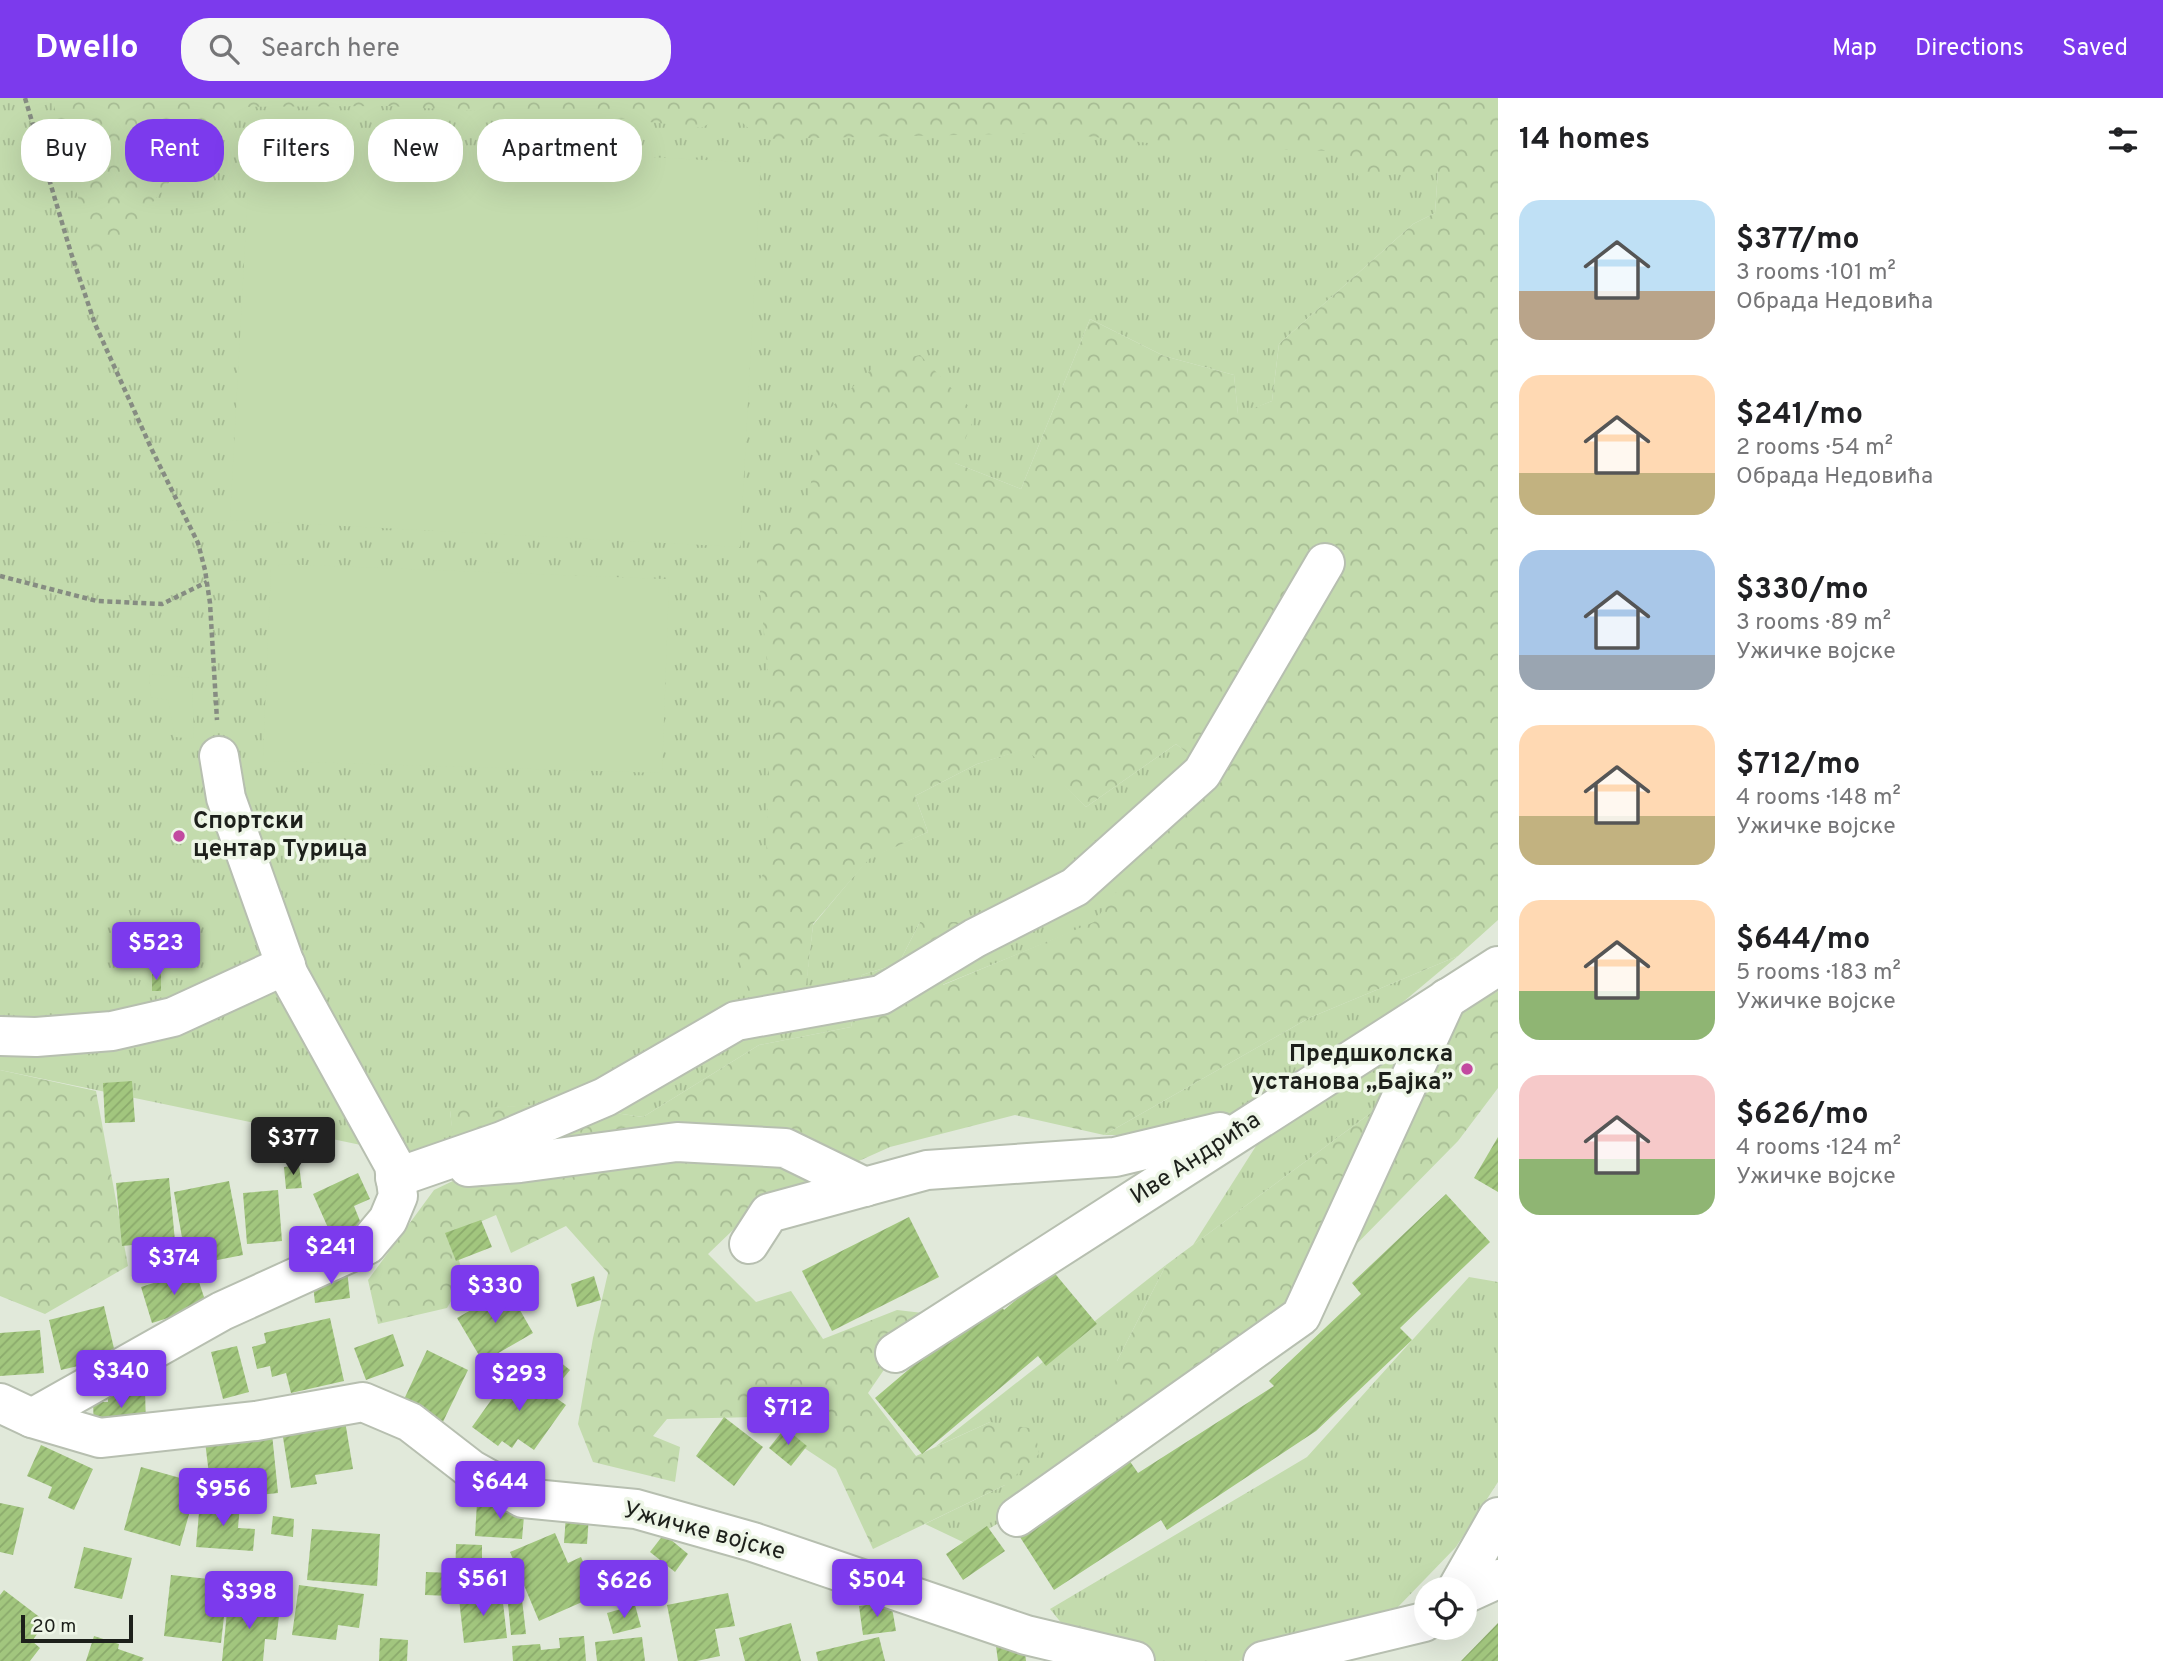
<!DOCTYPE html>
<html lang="en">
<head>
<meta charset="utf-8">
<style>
  body { margin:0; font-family:Overpass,sans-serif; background:#f6f6f6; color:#202124; height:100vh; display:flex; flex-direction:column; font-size:26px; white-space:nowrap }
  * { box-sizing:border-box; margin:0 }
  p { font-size:23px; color:#757577 }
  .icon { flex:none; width:38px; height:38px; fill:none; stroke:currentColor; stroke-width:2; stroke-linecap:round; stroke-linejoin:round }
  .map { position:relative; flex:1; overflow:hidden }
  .side { display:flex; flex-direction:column; background:#fff; width:665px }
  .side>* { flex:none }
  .banner { position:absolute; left:21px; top:21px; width:665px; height:63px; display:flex; gap:14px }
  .buttons { position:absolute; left:1414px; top:1479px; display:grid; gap:14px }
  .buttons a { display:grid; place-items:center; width:63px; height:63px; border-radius:50%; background:#fff; box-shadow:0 7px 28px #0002; font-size:35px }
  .scale { position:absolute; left:21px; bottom:18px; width:112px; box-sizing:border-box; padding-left:7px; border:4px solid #1d201b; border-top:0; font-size:19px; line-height:24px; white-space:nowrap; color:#1d201b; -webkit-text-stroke:5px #eef6e7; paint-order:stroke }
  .price { position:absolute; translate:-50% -60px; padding:0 16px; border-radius:7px; background:#7c3aed; color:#fff; font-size:23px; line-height:46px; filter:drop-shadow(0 2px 4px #0008) }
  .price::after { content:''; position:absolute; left:50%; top:42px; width:21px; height:16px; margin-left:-10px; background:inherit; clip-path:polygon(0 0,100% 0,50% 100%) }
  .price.on { background:#222; color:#fff }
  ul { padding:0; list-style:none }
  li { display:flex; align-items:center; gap:21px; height:175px; padding:0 21px }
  li span { display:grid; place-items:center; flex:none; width:196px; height:140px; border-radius:21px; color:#555 }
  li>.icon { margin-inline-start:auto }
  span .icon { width:84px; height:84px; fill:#fffc; stroke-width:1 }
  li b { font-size:30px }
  h2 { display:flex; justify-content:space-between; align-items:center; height:84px; padding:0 21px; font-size:30px }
  .pill { padding:0 24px; border-radius:28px; background:#fff; box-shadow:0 7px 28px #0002; font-size:24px; line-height:63px }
  .pill.on { background:#7c3aed; color:#fff }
  header { display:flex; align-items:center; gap:42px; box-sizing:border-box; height:98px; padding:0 35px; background:#7c3aed; color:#fff }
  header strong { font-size:33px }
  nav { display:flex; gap:38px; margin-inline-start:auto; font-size:24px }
  .search { width:490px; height:63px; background:#f6f6f6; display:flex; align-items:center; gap:18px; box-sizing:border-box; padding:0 24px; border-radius:28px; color:#757577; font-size:26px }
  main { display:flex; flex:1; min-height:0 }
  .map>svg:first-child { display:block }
  .grass { fill:url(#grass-tufts) }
  .forest { fill:url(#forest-crowns) }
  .green { fill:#c3dbad }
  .building { fill:url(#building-hatch) }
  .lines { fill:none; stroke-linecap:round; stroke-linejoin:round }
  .minor-casing { stroke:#b7bfb0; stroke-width:42 }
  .path { stroke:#868c82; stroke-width:4.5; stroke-dasharray:5 3.5; stroke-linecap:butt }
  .minor { stroke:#fff; stroke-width:38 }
  .poi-dot { fill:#c24aa0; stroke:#eef6e7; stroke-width:2.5 }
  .labels { text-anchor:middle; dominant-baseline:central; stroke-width:7; stroke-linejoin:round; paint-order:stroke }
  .poi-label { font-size:24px; font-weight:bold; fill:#1d201b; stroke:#eef6e7; text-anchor:start }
  .street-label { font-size:24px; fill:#1d201b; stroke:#eef6e7 }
</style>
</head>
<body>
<header>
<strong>Dwello</strong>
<div class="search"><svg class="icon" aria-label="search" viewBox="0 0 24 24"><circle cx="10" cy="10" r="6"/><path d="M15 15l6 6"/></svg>Search here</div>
<nav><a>Map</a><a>Directions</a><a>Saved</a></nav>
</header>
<main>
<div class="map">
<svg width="1498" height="1563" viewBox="0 0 1498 1563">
  <defs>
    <pattern id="grass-tufts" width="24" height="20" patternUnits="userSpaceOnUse" patternTransform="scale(1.75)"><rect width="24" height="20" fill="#c3dbad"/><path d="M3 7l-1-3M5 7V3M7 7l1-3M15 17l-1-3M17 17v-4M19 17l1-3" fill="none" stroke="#a7bc94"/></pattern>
    <pattern id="forest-crowns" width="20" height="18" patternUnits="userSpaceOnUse" patternTransform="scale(1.75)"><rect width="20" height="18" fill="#c3dbad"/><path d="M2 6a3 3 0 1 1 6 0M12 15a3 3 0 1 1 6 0" fill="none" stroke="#a7bc94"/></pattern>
    <pattern id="building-hatch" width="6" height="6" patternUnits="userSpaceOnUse" patternTransform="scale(1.75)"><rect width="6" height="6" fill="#a2c67e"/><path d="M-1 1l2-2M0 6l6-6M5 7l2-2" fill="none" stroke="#8baa6c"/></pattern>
  </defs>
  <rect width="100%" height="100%" fill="#e1e9da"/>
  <!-- grass -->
  <g class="grass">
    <path d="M 0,0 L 1424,0 L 1438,72 L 1435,115 L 1413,126 L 1279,246 L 1272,303 L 1238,317 L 1234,277 L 1164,258 L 1090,221 L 1021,391 L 955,365 L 871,305 L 804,904 L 813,827 L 869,760 L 928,734 L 915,698 L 977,666 L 1027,650 L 1086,709 L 1176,646 L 1209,672 L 1094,825 L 942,887 L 961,824 L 920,824 L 899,865 L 862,877 L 851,929 L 759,947 L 643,1019 L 551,1006 L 450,1013 L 457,1067 L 0,972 Z"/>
    <path d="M 1458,858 L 1378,925 L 1232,1017 L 1154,1037 L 1104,1037 L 1309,920 Z"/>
    <path d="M 1422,933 L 1387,1003 L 1193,1147 L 1263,1037 Z"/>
    <path d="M 1166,1167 L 1117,1263 L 1142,1317 L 1007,1420 L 965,1445 L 925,1426 L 1005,1387 L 990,1324 L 935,1349 Z"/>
    <path d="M 1469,1179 L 1498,1184 L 1498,1384 L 1456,1449 L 1397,1510 L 1239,1563 L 1092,1563 L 1050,1511 L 1307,1359 Z"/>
  </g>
  <!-- forest -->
  <g class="forest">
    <path d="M 52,0 L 1090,0 L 1102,3 L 1106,0 L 1296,2 L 1298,0 L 1498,0 L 1498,822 L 1458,858 L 1309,920 L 1104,1037 L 1015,1017 L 890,1049 L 758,1108 L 708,1156 L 756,1204 L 791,1193 L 823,1241 L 897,1212 L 923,1215 L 868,1295 L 916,1358 L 990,1324 L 1035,1331 L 1039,1356 L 1005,1387 L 873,1451 L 836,1371 L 757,1319 L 667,1321 L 653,1338 L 680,1349 L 675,1384 L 593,1364 L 578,1326 L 593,1240 L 608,1175 L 566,1128 L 511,1155 L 496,1117 L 452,1136 L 464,1181 L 447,1210 L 378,1226 L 368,1182 L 434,1092 L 457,1081 L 450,1012 L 551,1006 L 643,1019 L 759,947 L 851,929 L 862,877 L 899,865 L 920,824 L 961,824 L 943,887 L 1094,824 L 1208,672 L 1176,646 L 1086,709 L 1026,651 L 977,666 L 915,698 L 928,734 L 869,761 L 813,826 L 804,904 L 755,920 L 732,828 L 766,771 L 771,605 L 756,453 L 805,421 L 822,318 L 876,267 L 920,257 L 976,316 L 955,365 L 1021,391 L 1090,221 L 1164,258 L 1234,277 L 1238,316 L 1272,303 L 1279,246 L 1413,126 L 1435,115 L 1438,72 L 1360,80 L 1335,53 L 1176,48 L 1057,35 L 760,41 L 731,14 L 701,30 L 624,21 L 389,8 L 231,9 L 97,172 Z"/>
    <path d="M 1498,893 L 1498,990 L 1458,1043 L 1332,1171 L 1373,1102 L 1464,912 Z"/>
    <path d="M 0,972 L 96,993 L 128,1168 L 45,1216 L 0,1198 Z"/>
    <path d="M 1387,1003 L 1295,1209 L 1142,1317 L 1113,1299 L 1117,1263 L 1166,1167 Z"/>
  </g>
  <!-- green -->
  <g class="green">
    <path d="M 251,38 L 761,65 L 740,449 L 230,422 Z"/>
    <path d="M 279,466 L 666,481 L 666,486 L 669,486 L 662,675 L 271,663 L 271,659 L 263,659 L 271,470 L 278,470 Z"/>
    <path d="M 149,576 L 192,580 L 194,641 L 175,639 L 168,602 L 151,599 Z"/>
  </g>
  <!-- building -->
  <g class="building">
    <rect x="152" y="876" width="9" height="17"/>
    <path d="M 132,983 L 135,1024 L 105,1025 L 103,985 Z"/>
    <path d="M 315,1025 L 321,1054 L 284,1062 L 277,1034 Z"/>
    <path d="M 1498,1039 L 1498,1094 L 1474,1080 Z"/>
    <path d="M 299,1067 L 302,1090 L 286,1091 L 284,1069 Z"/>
    <path d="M 358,1075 L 370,1101 L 354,1108 L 362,1128 L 333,1141 L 313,1096 Z"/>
    <path d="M 169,1080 L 175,1143 L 122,1148 L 116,1085 Z"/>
    <path d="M 229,1083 L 243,1157 L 187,1168 L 174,1094 Z"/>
    <path d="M 278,1092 L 282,1143 L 247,1146 L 243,1095 Z"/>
    <path d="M 1446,1096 L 1490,1144 L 1400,1230 L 1412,1242 L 1316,1333 L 1167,1432 L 1161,1422 L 1054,1492 L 1018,1436 L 1129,1362 L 1138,1375 L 1274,1288 L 1269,1283 L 1361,1196 L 1352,1185 Z"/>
    <path d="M 909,1119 L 939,1179 L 832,1233 L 802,1173 Z"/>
    <path d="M 481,1122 L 492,1149 L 456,1163 L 445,1135 Z"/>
    <path d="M 195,1172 L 207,1208 L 152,1225 L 141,1189 Z"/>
    <path d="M 347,1172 L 350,1200 L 315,1205 L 312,1177 Z"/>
    <path d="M 1052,1172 L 1097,1226 L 1046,1268 L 1038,1258 L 922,1356 L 875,1300 L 994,1199 L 1004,1212 Z"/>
    <path d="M 594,1178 L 601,1202 L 577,1209 L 571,1186 Z"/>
    <path d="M 508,1191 L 533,1235 L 483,1264 L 457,1220 Z"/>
    <path d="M 104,1208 L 116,1259 L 61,1272 L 49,1222 Z"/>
    <path d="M 330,1220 L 344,1283 L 291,1295 L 286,1275 L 272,1279 L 270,1268 L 257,1271 L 252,1249 L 266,1245 L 264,1235 Z"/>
    <path d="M 40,1232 L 44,1275 L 0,1278 L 0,1235 Z"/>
    <path d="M 393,1236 L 404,1268 L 366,1282 L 354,1250 Z"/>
    <path d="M 237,1248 L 249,1294 L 223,1301 L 211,1254 Z"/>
    <path d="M 427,1252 L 468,1272 L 440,1330 L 400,1310 Z"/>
    <path d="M 549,1255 L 570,1272 L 555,1290 L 534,1273 Z"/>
    <path d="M 514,1270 L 566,1307 L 534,1352 L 518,1341 L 512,1350 L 502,1343 L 498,1348 L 472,1329 Z"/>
    <path d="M 145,1291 L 146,1329 L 94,1331 L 93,1304 L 108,1304 L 108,1293 Z"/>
    <path d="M 724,1319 L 763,1349 L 734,1388 L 696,1358 Z"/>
    <path d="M 345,1323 L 353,1371 L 315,1377 L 317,1386 L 291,1390 L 282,1333 Z"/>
    <path d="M 785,1330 L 807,1348 L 791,1368 L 769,1350 Z"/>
    <path d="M 272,1336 L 278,1395 L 212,1402 L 205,1343 Z"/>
    <path d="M 41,1347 L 93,1371 L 74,1412 L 48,1400 L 52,1389 L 27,1378 Z"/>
    <path d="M 141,1369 L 198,1385 L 180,1448 L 124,1432 Z"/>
    <path d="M 200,1403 L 240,1406 L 238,1430 L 255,1431 L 253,1453 L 196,1449 Z"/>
    <path d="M 0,1405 L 24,1410 L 13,1457 L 0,1454 Z"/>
    <path d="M 477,1405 L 525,1407 L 522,1441 L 475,1438 Z"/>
    <path d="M 566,1417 L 589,1418 L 587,1446 L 564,1445 Z"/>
    <path d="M 273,1418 L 294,1421 L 293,1439 L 271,1436 Z"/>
    <path d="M 987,1428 L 1005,1453 L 963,1482 L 946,1456 Z"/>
    <path d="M 312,1431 L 380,1436 L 377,1488 L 307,1482 Z"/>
    <path d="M 555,1435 L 568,1465 L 581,1459 L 598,1497 L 539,1523 L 510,1454 Z"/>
    <path d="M 664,1436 L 688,1456 L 675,1474 L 650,1454 Z"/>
    <path d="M 456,1446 L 482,1447 L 482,1488 L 455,1487 Z"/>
    <path d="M 84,1449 L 132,1460 L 122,1501 L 74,1490 Z"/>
    <path d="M 426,1474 L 452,1475 L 451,1498 L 425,1497 Z"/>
    <path d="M 171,1477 L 228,1483 L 221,1545 L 164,1538 Z"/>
    <path d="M 299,1487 L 364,1496 L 359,1530 L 338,1527 L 336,1542 L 292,1537 Z"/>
    <path d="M 4,1492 L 46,1524 L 32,1543 L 40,1550 L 30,1563 L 0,1563 L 0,1497 Z"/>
    <path d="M 521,1493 L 526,1536 L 511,1537 L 507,1495 Z"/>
    <path d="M 728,1495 L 735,1528 L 715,1531 L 720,1558 L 697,1563 L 678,1563 L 667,1507 Z"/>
    <path d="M 502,1496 L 507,1540 L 464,1545 L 459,1501 Z"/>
    <path d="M 228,1504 L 280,1510 L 276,1542 L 265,1541 L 263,1563 L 222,1563 Z"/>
    <path d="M 891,1504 L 896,1533 L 863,1537 L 859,1508 Z"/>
    <path d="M 635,1507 L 641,1529 L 613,1536 L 607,1515 Z"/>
    <path d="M 791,1525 L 801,1563 L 745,1563 L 739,1540 Z"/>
    <path d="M 1498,1525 L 1498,1563 L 1461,1563 Z"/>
    <path d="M 94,1538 L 119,1546 L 118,1551 L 144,1560 L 142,1563 L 86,1563 Z"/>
    <path d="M 584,1538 L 586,1563 L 513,1563 L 512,1548 L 540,1546 L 541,1552 L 560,1550 L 559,1540 Z"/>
    <path d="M 642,1539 L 645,1563 L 597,1563 L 595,1544 Z"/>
    <path d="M 879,1539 L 885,1563 L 818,1563 L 816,1554 Z"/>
    <path d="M 380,1540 L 408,1542 L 407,1563 L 379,1563 Z"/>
    <path d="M 1024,1545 L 1026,1563 L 998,1563 L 996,1548 Z"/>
  </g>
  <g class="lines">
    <!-- minor casing -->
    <g class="minor-casing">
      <g id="minor">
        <path d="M 0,938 L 36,939 L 112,933 L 173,919 L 286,867"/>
        <path d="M 468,1069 L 520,1065 L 677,1044 L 785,1050 L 865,1089"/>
        <path d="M 395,1080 L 502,1043 L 605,999 L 736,923 L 881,897 L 975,840 L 1075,789 L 1202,675 L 1325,465"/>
        <path d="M 749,1146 L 769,1115 L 927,1072 L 1115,1059 L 1220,1034"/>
        <path d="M 895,1255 L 1498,868"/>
        <path d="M 0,1305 L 32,1320 L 100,1340 L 256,1323 L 363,1304 L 410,1324 L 472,1372 L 523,1400 L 636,1411 L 753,1444 L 1026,1537 L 1135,1563"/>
        <path d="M 32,1320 L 222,1213 L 367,1147 L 388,1122 L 398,1098 L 394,1067 L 289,877 L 226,700 L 219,658"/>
        <path d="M 1017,1419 L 1301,1218 L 1447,900"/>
        <path d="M 1457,1491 L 1498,1419"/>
        <path d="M 1465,1496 L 1498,1481"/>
        <path d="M 1263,1563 L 1424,1524"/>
      </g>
    </g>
    <!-- path -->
    <g class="path">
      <path d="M 25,0 L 71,155 L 95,226 L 152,352 L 198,445 L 205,472 L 210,505 L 217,622"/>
      <path d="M 0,478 L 97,503 L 162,506 L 207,484"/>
    </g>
    <!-- minor -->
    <use href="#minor" class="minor"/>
  </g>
  <!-- markers -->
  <g class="poi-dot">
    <circle cx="179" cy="738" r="7"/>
    <circle cx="1467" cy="971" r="7"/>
  </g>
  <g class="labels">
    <!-- poi labels -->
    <g class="poi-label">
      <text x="193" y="724">Спортски<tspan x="193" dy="28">центар Турица</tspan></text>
      <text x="1453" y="957" text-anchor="end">Предшколска<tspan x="1453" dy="28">установа „Бајка”</tspan></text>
    </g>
    <!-- street labels -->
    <g class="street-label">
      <text transform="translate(1196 1061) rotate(-33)">Иве Андрића</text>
      <text transform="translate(704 1434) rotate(15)">Ужичке војске</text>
    </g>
  </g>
</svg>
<div class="buttons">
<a><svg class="icon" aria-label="locate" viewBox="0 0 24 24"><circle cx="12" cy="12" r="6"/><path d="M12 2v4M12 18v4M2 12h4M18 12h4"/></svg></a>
</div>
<div class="scale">20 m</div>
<b class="price" style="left:156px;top:884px">$523</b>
<b class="price on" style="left:293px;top:1079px">$377</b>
<b class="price" style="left:331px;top:1188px">$241</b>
<b class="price" style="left:174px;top:1199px">$374</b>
<b class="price" style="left:495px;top:1227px">$330</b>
<b class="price" style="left:121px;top:1312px">$340</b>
<b class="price" style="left:519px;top:1315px">$293</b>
<b class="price" style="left:788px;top:1349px">$712</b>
<b class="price" style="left:500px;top:1423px">$644</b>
<b class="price" style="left:223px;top:1430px">$956</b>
<b class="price" style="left:483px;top:1520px">$561</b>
<b class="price" style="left:877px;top:1521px">$504</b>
<b class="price" style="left:624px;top:1522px">$626</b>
<b class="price" style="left:249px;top:1533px">$398</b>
<div class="banner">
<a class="pill">Buy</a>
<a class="pill on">Rent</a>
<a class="pill">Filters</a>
<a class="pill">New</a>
<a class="pill">Apartment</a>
</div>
</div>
<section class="side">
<h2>14 homes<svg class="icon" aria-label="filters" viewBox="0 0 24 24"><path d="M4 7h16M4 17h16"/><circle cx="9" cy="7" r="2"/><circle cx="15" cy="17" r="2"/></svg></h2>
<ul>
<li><span style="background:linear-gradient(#bfe0f5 65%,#b9a48a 0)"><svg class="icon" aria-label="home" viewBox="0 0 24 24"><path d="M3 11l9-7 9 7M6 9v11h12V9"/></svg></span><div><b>$377/mo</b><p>3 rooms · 101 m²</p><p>Обрада Недовића</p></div></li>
<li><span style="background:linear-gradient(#ffd9b3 70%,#c2b280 0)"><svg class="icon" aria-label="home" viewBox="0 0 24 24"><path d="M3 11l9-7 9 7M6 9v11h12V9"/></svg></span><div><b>$241/mo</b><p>2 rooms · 54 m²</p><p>Обрада Недовића</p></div></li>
<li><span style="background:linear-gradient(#a9c7e8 75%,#9aa5b1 0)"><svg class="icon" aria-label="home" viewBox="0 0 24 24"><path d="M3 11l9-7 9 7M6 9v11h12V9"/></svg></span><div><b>$330/mo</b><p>3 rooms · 89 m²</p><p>Ужичке војске</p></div></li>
<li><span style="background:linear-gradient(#ffd9b3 65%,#c2b280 0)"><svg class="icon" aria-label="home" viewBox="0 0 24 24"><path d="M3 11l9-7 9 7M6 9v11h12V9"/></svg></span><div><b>$712/mo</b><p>4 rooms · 148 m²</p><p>Ужичке војске</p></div></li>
<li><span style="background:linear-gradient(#ffd9b3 65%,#8fb573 0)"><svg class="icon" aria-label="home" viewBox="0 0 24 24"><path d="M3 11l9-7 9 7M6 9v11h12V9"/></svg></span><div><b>$644/mo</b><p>5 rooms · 183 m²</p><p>Ужичке војске</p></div></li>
<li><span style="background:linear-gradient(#f6c9c9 60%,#8fb573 0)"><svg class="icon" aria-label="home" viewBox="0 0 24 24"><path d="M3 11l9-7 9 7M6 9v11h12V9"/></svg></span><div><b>$626/mo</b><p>4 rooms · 124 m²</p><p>Ужичке војске</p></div></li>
</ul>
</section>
</main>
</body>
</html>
